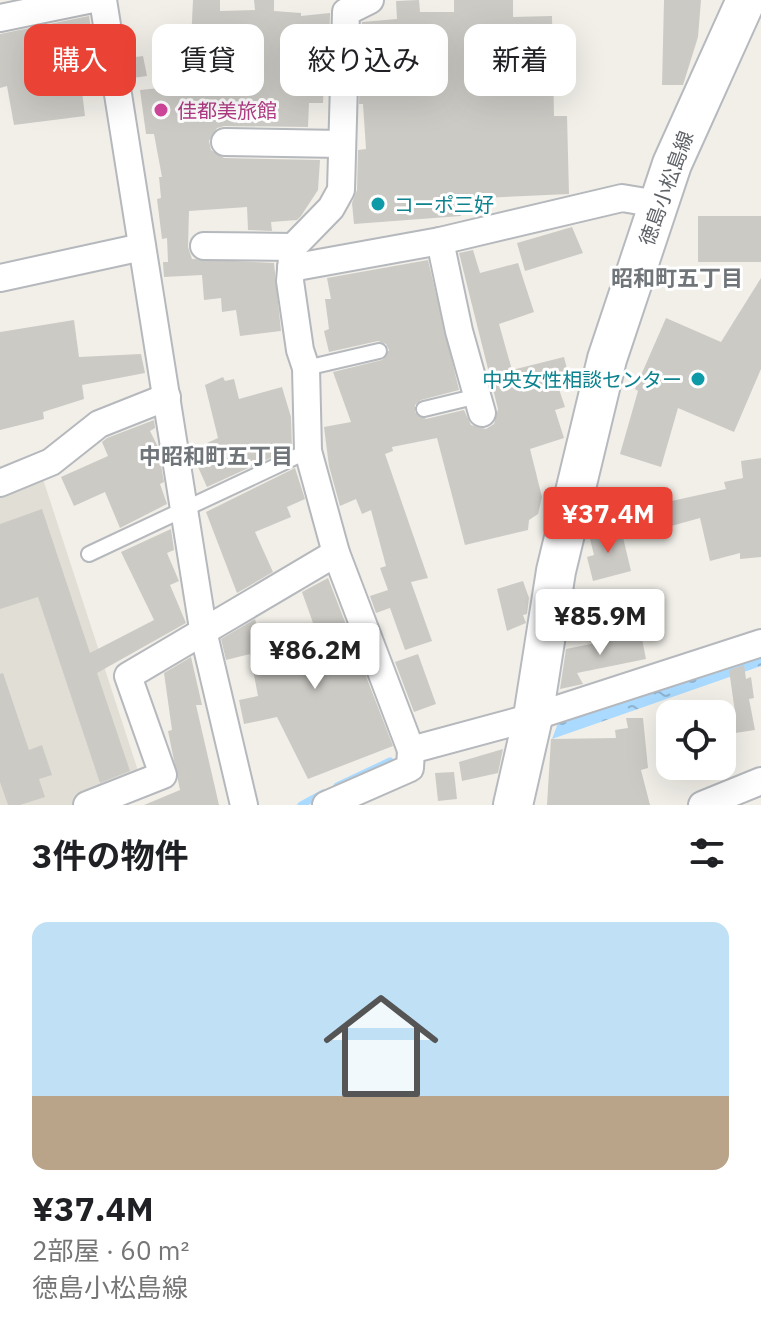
<!DOCTYPE html>
<html lang="ja">
<head>
<meta charset="utf-8">
<style>
  body { margin:0; font-family:"IBM Plex Sans","Noto Sans JP",sans-serif; background:#f6f6f6; color:#202124; height:100vh; display:flex; flex-direction:column; font-size:30px; white-space:nowrap }
  * { box-sizing:border-box; margin:0 }
  p { font-size:26px; color:#757577 }
  .icon { flex:none; width:44px; height:44px; fill:none; stroke:currentColor; stroke-width:2; stroke-linecap:round; stroke-linejoin:round }
  .map { position:relative; height:805px; overflow:hidden }
  .drawer { display:flex; flex-direction:column; background:#fff; flex:1 }
  .drawer>* { flex:none }
  .banner { position:absolute; left:24px; top:24px; width:714px; height:72px; display:flex; gap:16px }
  .tools { position:absolute; left:656px; top:700px; display:grid; gap:16px }
  .tools a { display:grid; place-items:center; width:80px; height:80px; border-radius:16px; background:#fff; box-shadow:0 8px 32px #0002; font-size:40px }
  .price { position:absolute; translate:-50% -68px; padding:0 18px; border-radius:8px; background:#fff; color:#222; font-size:26px; line-height:52px; filter:drop-shadow(0 2px 4px #0008) }
  .price::after { content:''; position:absolute; left:50%; top:48px; width:24px; height:18px; margin-left:-12px; background:inherit; clip-path:polygon(0 0,100% 0,50% 100%) }
  .price.current { background:#ea4335; color:#fff }
  ul { padding:0; list-style:none }
  li { display:grid; align-content:center; gap:16px; height:424px; padding:0 32px }
  li span { display:grid; place-items:center; height:248px; border-radius:16px; color:#555 }
  li>.icon { margin-inline-start:auto }
  span .icon { width:144px; height:144px; fill:#fffc; stroke-width:1 }
  li b { font-size:34px }
  h2 { display:flex; justify-content:space-between; align-items:center; height:96px; padding:0 32px; font-size:34px }
  .tag { padding:0 28px; border-radius:16px; background:#fff; box-shadow:0 8px 32px #0002; font-size:28px; line-height:72px }
  .tag.current { background:#ea4335; color:#fff }
  .map>svg:first-child { display:block }
  .education { fill:#e1ded6 }
  .water { fill:url(#water-ripples) }
  .lines { fill:none; stroke-linecap:round; stroke-linejoin:round }
  .stream { stroke:#aadaff; stroke-width:7 }
  .building { fill:#cccac5 }
  .service-casing { stroke:#b5b8bc; stroke-width:18 }
  .minor-casing { stroke:#b5b8bc; stroke-width:30 }
  .secondary-casing { stroke:#b6babf; stroke-width:42 }
  .service { stroke:#fff; stroke-width:14 }
  .minor { stroke:#fff; stroke-width:26 }
  .secondary { stroke:#fff; stroke-width:38 }
  .hotel-dot { fill:#d1479c; stroke:#fff; stroke-width:3 }
  .culture-dot { fill:#0f9aa8; stroke:#fff; stroke-width:3 }
  .labels { text-anchor:middle; dominant-baseline:central; stroke-width:6; stroke-linejoin:round; paint-order:stroke }
  .hotel-label { font-size:20px; fill:#b23c85; stroke:#fff; text-anchor:start }
  .street-label { font-size:20px; fill:#5f6368; stroke:#fff }
  .culture-label { font-size:20px; fill:#0d838f; stroke:#fff; text-anchor:start }
  .neighbourhood-label { font-size:22px; font-weight:bold; fill:#70757a; stroke:#fff }
</style>
</head>
<body>
<div class="map">
<svg width="761" height="805" viewBox="0 0 761 805">
  <defs>
    <pattern id="water-ripples" width="26" height="14" patternUnits="userSpaceOnUse" patternTransform="scale(2)"><rect width="26" height="14" fill="#aadaff"/><path d="M2 4q2-2 4 0t4 0M15 11q2-2 4 0t4 0" fill="none" stroke="#8eb4d2"/></pattern>
  </defs>
  <rect width="100%" height="100%" fill="#f1efe8"/>
  <!-- education -->
  <path class="education" d="M 43,479 L 141,780 L 82,805 L 0,805 L 0,498 Z"/>
  <!-- water -->
  <path class="water" d="M 761,651 L 761,666 L 552,739 L 558,723 Z"/>
  <g class="lines">
    <!-- stream -->
    <g class="stream">
      <path d="M 337,786 L 390,761"/>
      <path d="M 301,805 L 323,793"/>
    </g>
  </g>
  <!-- building -->
  <g class="building">
    <path d="M 193,0 L 220,0 L 220,11 L 255,10 L 254,0 L 274,0 L 274,11 L 301,13 L 301,16 L 330,13 L 328,80 L 324,80 L 323,103 L 309,103 L 308,127 L 224,126 L 217,128 L 209,141 L 211,150 L 224,158 L 320,160 L 318,190 L 301,216 L 297,220 L 271,222 L 272,231 L 248,230 L 247,207 L 189,211 L 188,247 L 192,259 L 274,263 L 281,331 L 240,336 L 236,310 L 222,312 L 221,298 L 204,300 L 202,275 L 164,277 L 163,262 L 168,262 L 167,238 L 162,239 L 157,199 L 161,198 L 159,177 L 162,177 L 154,134 L 146,134 L 140,90 L 189,85 Z"/>
    <path d="M 419,0 L 420,12 L 454,12 L 454,0 L 513,0 L 513,17 L 552,16 L 554,116 L 567,116 L 569,194 L 460,199 L 461,216 L 354,224 L 352,203 L 357,190 L 358,150 L 366,149 L 363,104 L 359,104 L 362,22 L 397,19 L 396,1 Z"/>
    <path d="M 664,0 L 701,0 L 698,37 L 683,85 L 662,85 Z"/>
    <path d="M 89,16 L 91,29 L 84,30 L 91,81 L 81,83 L 85,116 L 14,125 L 7,86 L 0,88 L 0,34 Z"/>
    <path d="M 143,56 L 147,76 L 132,78 L 128,58 Z"/>
    <rect x="698" y="216" width="63" height="46"/>
    <path d="M 572,227 L 583,253 L 525,271 L 517,243 Z"/>
    <path d="M 473,250 L 480,273 L 518,263 L 534,312 L 499,324 L 512,370 L 564,357 L 569,377 L 556,380 L 565,407 L 555,410 L 564,438 L 530,449 L 542,497 L 538,514 L 529,520 L 528,530 L 465,545 L 437,438 L 392,447 L 393,451 L 385,454 L 428,578 L 411,582 L 432,641 L 405,650 L 390,608 L 376,613 L 370,596 L 388,590 L 380,568 L 386,566 L 371,510 L 362,514 L 356,499 L 340,506 L 329,466 L 324,427 L 351,422 L 333,372 L 382,360 L 389,350 L 386,344 L 378,341 L 329,352 L 324,331 L 329,329 L 325,299 L 331,299 L 327,278 L 428,260 L 459,390 L 421,400 L 415,405 L 415,412 L 426,419 L 464,410 L 471,425 L 486,429 L 494,424 L 498,409 L 459,253 Z"/>
    <path d="M 761,278 L 761,369 L 734,432 L 678,408 L 661,467 L 620,454 L 638,391 L 635,389 L 666,318 L 721,342 Z"/>
    <path d="M 74,320 L 79,357 L 141,354 L 145,373 L 82,385 L 84,399 L 43,412 L 44,419 L 0,430 L 0,332 Z"/>
    <path d="M 223,377 L 225,381 L 234,379 L 239,399 L 282,387 L 291,417 L 292,448 L 207,487 L 198,467 L 204,464 L 196,448 L 218,438 L 205,385 Z"/>
    <path d="M 154,420 L 155,428 L 150,431 L 158,447 L 164,482 L 160,484 L 167,504 L 120,528 L 105,492 L 74,506 L 61,477 L 108,456 L 102,442 L 107,438 Z"/>
    <path d="M 761,458 L 761,557 L 740,559 L 740,553 L 710,561 L 700,518 L 664,528 L 658,504 L 726,489 L 724,482 L 743,478 L 741,461 Z"/>
    <path d="M 295,468 L 305,499 L 287,507 L 291,517 L 255,532 L 273,572 L 237,593 L 206,512 Z"/>
    <path d="M 42,509 L 90,653 L 154,620 L 121,552 L 171,529 L 174,550 L 167,553 L 179,581 L 170,585 L 186,623 L 97,673 L 130,771 L 100,783 L 38,597 L 0,609 L 0,524 Z"/>
    <path d="M 621,529 L 631,571 L 593,581 L 587,557 L 594,555 L 589,535 Z"/>
    <path d="M 328,578 L 393,746 L 308,779 L 277,717 L 244,724 L 239,700 L 258,696 L 250,654 L 226,660 L 221,639 L 255,619 L 258,630 L 266,628 L 281,671 L 323,651 L 302,592 Z"/>
    <path d="M 523,581 L 529,598 L 527,614 L 523,615 L 526,623 L 507,631 L 497,589 Z"/>
    <path d="M 641,634 L 646,659 L 577,673 L 583,684 L 560,689 L 566,649 Z"/>
    <path d="M 418,654 L 436,704 L 414,712 L 395,662 Z"/>
    <path d="M 191,657 L 202,705 L 196,705 L 219,805 L 144,805 L 180,790 L 168,731 L 172,730 L 164,673 Z"/>
    <path d="M 744,665 L 746,679 L 751,677 L 754,698 L 749,699 L 755,730 L 722,735 L 722,714 L 735,712 L 729,670 Z"/>
    <path d="M 3,673 L 29,750 L 42,745 L 52,775 L 39,779 L 45,797 L 20,805 L 8,805 L 0,782 L 0,674 Z"/>
    <path d="M 626,718 L 643,718 L 648,768 L 641,770 L 650,805 L 547,805 L 551,739 L 616,738 L 615,730 L 628,728 Z"/>
    <path d="M 503,749 L 498,773 L 462,781 L 459,762 Z"/>
    <path d="M 454,772 L 457,799 L 438,801 L 435,773 Z"/>
  </g>
  <g class="lines">
    <!-- service casing -->
    <g class="service-casing">
      <g id="service">
        <path d="M 306,368 L 379,351"/>
        <path d="M 424,409 L 478,396"/>
        <path d="M 89,554 L 308,451"/>
      </g>
    </g>
    <!-- minor casing -->
    <g class="minor-casing">
      <g id="minor">
        <path d="M 103,0 L 204,635 L 244,805"/>
        <path d="M 370,0 L 346,12 L 341,190 L 331,208 L 293,247 L 290,281 L 300,350 L 306,368 L 308,451 L 336,553 L 411,750"/>
        <path d="M 0,18 L 88,0"/>
        <path d="M 225,142 L 342,144"/>
        <path d="M 440,241 L 459,331 L 482,413"/>
        <path d="M 204,246 L 293,247"/>
        <path d="M 291,268 L 440,241 L 622,198 L 658,204"/>
        <path d="M 0,278 L 142,247"/>
        <path d="M 0,483 L 51,462 L 99,424 L 167,397"/>
        <path d="M 87,805 L 163,775 L 128,676 L 336,553"/>
        <path d="M 326,805 L 410,768 L 411,750 L 533,717 L 761,643"/>
        <path d="M 702,805 L 761,781"/>
      </g>
    </g>
    <!-- secondary casing -->
    <g class="secondary-casing">
      <path id="secondary" d="M 513,805 L 533,717 L 556,571 L 607,359 L 672,164 L 746,0"/>
    </g>
    <!-- service -->
    <use href="#service" class="service"/>
    <!-- minor -->
    <use href="#minor" class="minor"/>
    <!-- secondary -->
    <use href="#secondary" class="secondary"/>
  </g>
  <!-- markers -->
  <circle class="hotel-dot" cx="161" cy="110" r="8"/>
  <g class="culture-dot">
    <circle cx="378" cy="204" r="8"/>
    <circle cx="698" cy="379" r="8"/>
  </g>
  <g class="labels">
    <!-- hotel labels -->
    <g class="hotel-label">
      <text x="177" y="110">佳都美旅館</text>
    </g>
    <!-- street labels -->
    <g class="street-label">
      <text transform="translate(666 188) rotate(-70)">徳島小松島線</text>
    </g>
    <!-- culture labels -->
    <g class="culture-label">
      <text x="394" y="204">コーポ三好</text>
      <text x="682" y="379" text-anchor="end">中央女性相談センター</text>
    </g>
    <!-- neighbourhood labels -->
    <g class="neighbourhood-label">
      <text x="677" y="277">昭和町五丁目</text>
      <text x="216" y="455">中昭和町五丁目</text>
    </g>
  </g>
</svg>
<div class="tools">
<a><svg class="icon" aria-label="locate" viewBox="0 0 24 24"><circle cx="12" cy="12" r="6"/><path d="M12 2v4M12 18v4M2 12h4M18 12h4"/></svg></a>
</div>
<b class="price current" style="left:608px;top:555px">¥37.4M</b>
<b class="price" style="left:600px;top:657px">¥85.9M</b>
<b class="price" style="left:315px;top:691px">¥86.2M</b>
<div class="banner">
<a class="tag current">購入</a>
<a class="tag">賃貸</a>
<a class="tag">絞り込み</a>
<a class="tag">新着</a>
</div>
</div>
<section class="drawer">
<h2>3件の物件<svg class="icon" aria-label="filters" viewBox="0 0 24 24"><path d="M4 7h16M4 17h16"/><circle cx="9" cy="7" r="2"/><circle cx="15" cy="17" r="2"/></svg></h2>
<ul>
<li><span style="background:linear-gradient(#bfe0f5 70%,#b9a48a 0)"><svg class="icon" aria-label="home" viewBox="0 0 24 24"><path d="M3 11l9-7 9 7M6 9v11h12V9"/></svg></span><div><b>¥37.4M</b><p>2部屋 · 60 m²</p><p>徳島小松島線</p></div></li>
</ul>
</section>
</body>
</html>
